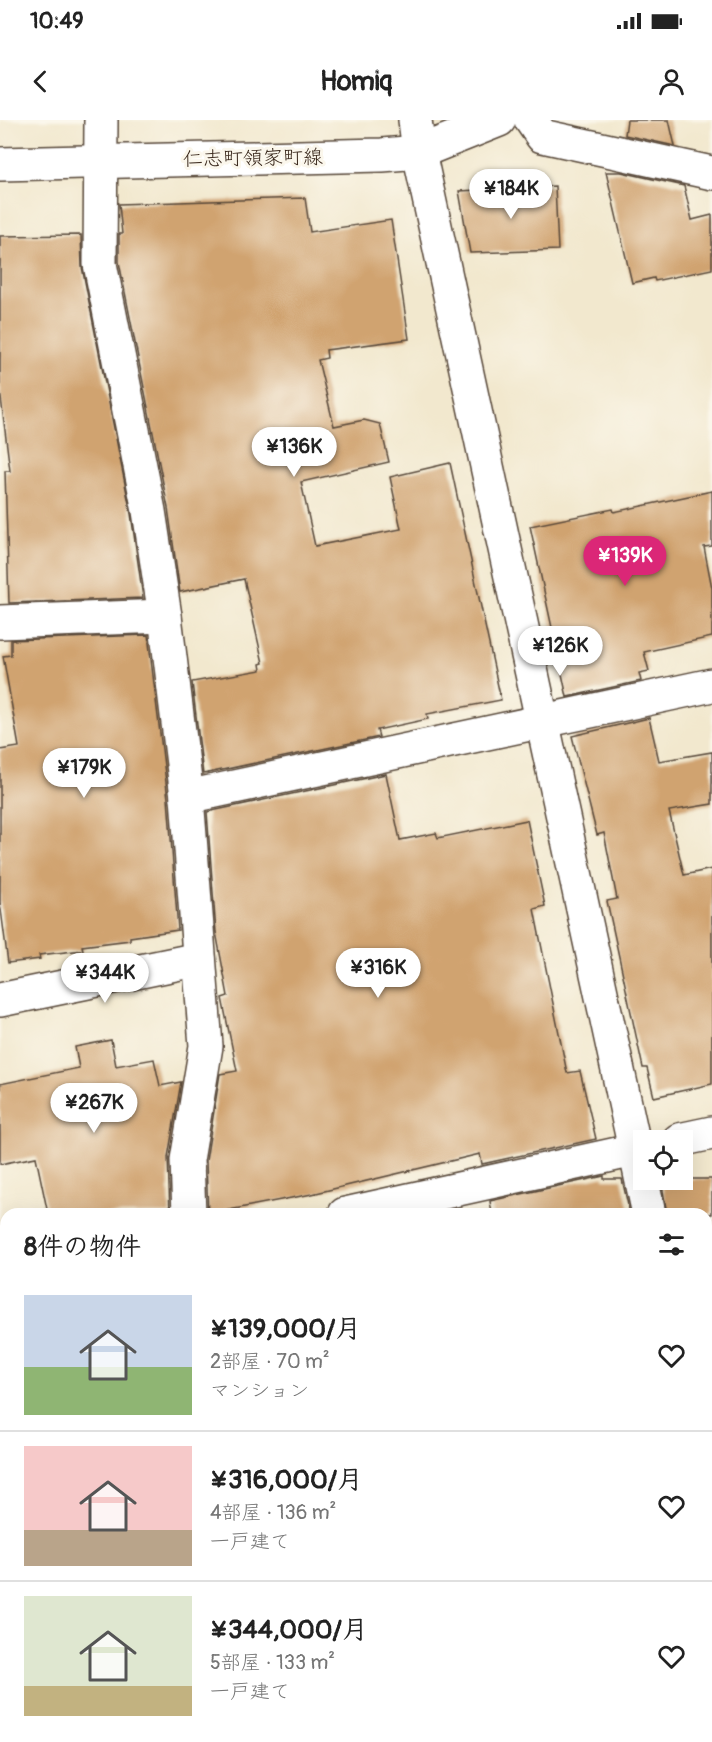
<!DOCTYPE html>
<html lang="ja">
<head>
<meta charset="utf-8">
<style>
  body { margin:0; font-family:Pangolin,"Klee One",sans-serif; background:#f2f2f2; color:#222; height:100vh; display:flex; flex-direction:column; font-size:22px; white-space:nowrap }
  * { box-sizing:border-box; margin:0 }
  p { font-size:20px; color:#767676 }
  .icon { flex:none; width:33px; height:33px; fill:none; stroke:currentColor; stroke-width:2; stroke-linecap:round; stroke-linejoin:round }
  .map { position:relative; flex:1; overflow:hidden }
  .drawer { position:absolute; left:0px; top:1088px; width:712px; height:536px; display:flex; flex-direction:column; background:#fff; border-radius:18px 18px 0 0; box-shadow:0 6px 24px #0002 }
  .drawer>* { flex:none }
  .fabs { position:absolute; left:633px; top:1010px; display:grid; gap:12px }
  .fabs a { display:grid; place-items:center; width:60px; height:60px; border-radius:0px; background:#fff; box-shadow:0 6px 24px #0002; font-size:30px }
  .price { position:absolute; translate:-50% -51px; padding:0 14px; border-radius:21px; background:#fff; color:#222; font-size:20px; line-height:39px; filter:drop-shadow(0 2px 3px #0008) }
  .price::after { content:''; position:absolute; left:50%; top:36px; width:18px; height:14px; margin-left:-9px; background:inherit; clip-path:polygon(0 0,100% 0,50% 100%) }
  .price.active { background:#db2777; color:#fff }
  ul { padding:0; list-style:none }
  li { display:flex; align-items:center; gap:18px; height:150px; padding:0 24px }
  li+li { border-top:2px solid #e0e0e0 }
  li span { display:grid; place-items:center; flex:none; width:168px; height:120px; border-radius:0px; color:#555 }
  li>.icon { margin-inline-start:auto }
  span .icon { width:72px; height:72px; fill:#fffc; stroke-width:1 }
  li b { font-size:26px }
  h2 { display:flex; justify-content:space-between; align-items:center; height:72px; padding:0 24px; font-size:26px }
  .status { display:flex; justify-content:space-between; align-items:center; height:42px; padding:0 30px; background:#fff; direction:ltr }
  .status svg { height:16px; fill:currentColor }
  header { display:flex; justify-content:space-between; align-items:center; height:78px; padding:0 24px; background:#fff; font-size:27px; font-weight:700 }
  .map>svg:first-child { display:block }
  .building { fill:#d0a370 }
  .lines { fill:none; stroke-linecap:round; stroke-linejoin:round }
  .minor-casing { stroke:#564638; stroke-width:36 }
  .minor { stroke:#fff; stroke-width:33 }
  .labels { text-anchor:middle; dominant-baseline:central; stroke-width:6; stroke-linejoin:round; paint-order:stroke }
  .street-label { font-size:20px; fill:#3b2a1e; stroke:#fbf7ec }
</style>
</head>
<body>
<div class="status"><b>10:49</b><svg viewBox="0 0 49 12"><path d="M0 12V9h3v3zM5 12V6h3v6zM10 12V3h3v9zM15 12V0h3v12zM26 1h20v11H26zM47 4h2v5h-2z"/></svg></div>
<header><svg class="icon" aria-label="back" viewBox="0 0 24 24"><path d="M15 5l-7 7 7 7"/></svg>Homiq<svg class="icon" aria-label="person" viewBox="0 0 24 24"><circle cx="12" cy="8" r="4"/><path d="M4 21q1-7 8-7t8 7"/></svg></header>
<div class="map">
<svg width="712" height="1622" viewBox="0 0 712 1622">
  <rect width="100%" height="100%" fill="#fbf7ec"/>
  <filter id="ink" filterUnits="userSpaceOnUse"><feTurbulence type="fractalNoise" baseFrequency=".0167" numOctaves="2"/><feDisplacementMap in="SourceGraphic" scale="12" xChannelSelector="R" yChannelSelector="G"/><feConvolveMatrix kernelMatrix="1 2 1 2 8 2 1 2 1" color-interpolation-filters="sRGB"/></filter>
  <filter id="wash" filterUnits="userSpaceOnUse"><feTurbulence type="fractalNoise" baseFrequency=".008" numOctaves="4" result="noise"/><feDisplacementMap in="SourceGraphic" scale="24" xChannelSelector="R" yChannelSelector="G"/><feGaussianBlur stdDeviation="1.35" result="paint"/><feColorMatrix in="noise" values="0 0 0 0 0 0 0 0 0 0 0 0 0 0 0 0 0 1.4 0 .05"/><feComposite in="paint" operator="in"/></filter>
  <g filter="url(#wash)">
    <rect width="100%" height="100%" fill="#f2e8ce"/>
    <g id="blocks">
      <!-- building -->
      <g class="building">
        <path d="M 627,0 L 669,0 L 675,26 L 625,15 Z"/>
        <path d="M 606,52 L 621,52 L 684,66 L 692,100 L 712,95 L 712,149 L 655,161 L 654,158 L 632,163 Z"/>
        <path d="M 555,66 L 558,130 L 470,133 L 459,71 Z"/>
        <path d="M 305,78 L 310,112 L 391,100 L 409,219 L 326,230 L 327,238 L 318,240 L 334,306 L 364,300 L 380,304 L 389,342 L 301,362 L 315,426 L 401,409 L 390,357 L 450,343 L 501,580 L 427,594 L 428,599 L 377,610 L 379,617 L 203,654 L 192,562 L 261,550 L 260,544 L 263,543 L 244,459 L 180,472 L 168,388 L 119,142 L 119,114 L 122,114 L 119,84 Z"/>
        <path d="M 81,115 L 82,147 L 131,394 L 143,478 L 9,483 L 5,351 L 10,351 L 0,270 L 0,116 Z"/>
        <path d="M 712,371 L 712,426 L 704,427 L 712,468 L 712,517 L 644,532 L 649,551 L 639,553 L 641,561 L 567,577 L 530,406 L 613,389 L 614,392 Z"/>
        <path d="M 148,515 L 168,679 L 178,810 L 130,817 L 130,820 L 82,826 L 83,830 L 39,835 L 40,839 L 8,843 L 0,782 L 0,630 L 19,627 L 3,536 L 11,535 L 11,520 Z"/>
        <path d="M 649,598 L 659,641 L 712,632 L 712,684 L 669,691 L 684,755 L 712,749 L 712,964 L 654,977 L 647,948 L 643,948 L 607,781 L 617,779 L 604,713 L 597,715 L 572,616 Z"/>
        <path d="M 386,654 L 400,720 L 436,713 L 438,718 L 527,700 L 545,786 L 534,789 L 567,953 L 580,951 L 596,1019 L 482,1044 L 480,1034 L 312,1074 L 208,1094 L 206,1041 L 220,954 L 237,951 L 222,878 L 228,876 L 216,812 L 207,692 Z"/>
        <path d="M 111,920 L 116,946 L 154,939 L 160,966 L 181,962 L 168,1037 L 170,1094 L 48,1094 L 36,1037 L 0,1044 L 0,964 L 79,948 L 75,927 Z"/>
        <path d="M 604,1056 L 604,1059 L 622,1059 L 630,1094 L 492,1094 L 490,1081 Z"/>
        <path d="M 661,1059 L 712,1059 L 712,1094 L 667,1094 Z"/>
      </g>
    </g>
  </g>
  <g filter="url(#ink)">
    <use href="#blocks" fill-opacity="0" stroke="#564638" stroke-width="1.5"/>
    <g class="lines">
      <!-- minor casing -->
      <g class="minor-casing">
        <g id="minor">
          <path d="M 101,0 L 100,144 L 149,391 L 165,496 L 187,677 L 206,926 L 187,1040 L 189,1094"/>
          <path d="M 415,0 L 419,32 L 649,1094"/>
          <path d="M 531,0 L 542,16 L 712,53"/>
          <path d="M 0,44 L 382,35 L 419,32 L 499,0"/>
          <path d="M 0,502 L 165,496"/>
          <path d="M 187,677 L 712,565"/>
          <path d="M 0,880 L 199,839"/>
          <path d="M 679,1020 L 712,1013"/>
          <path d="M 345,1094 L 644,1028"/>
          <path d="M 0,1168 L 6,1166"/>
          <path d="M 706,1398 L 712,1427"/>
          <path d="M 706,1469 L 712,1468"/>
          <path d="M 22,1622 L 44,1617"/>
        </g>
      </g>
      <!-- minor -->
      <use href="#minor" class="minor"/>
    </g>
  </g>
  <g class="labels">
    <!-- street labels -->
    <g class="street-label">
      <text transform="translate(253 38) rotate(-1)">仁志町領家町線</text>
    </g>
  </g>
</svg>
<div class="fabs">
<a><svg class="icon" aria-label="locate" viewBox="0 0 24 24"><circle cx="12" cy="12" r="6"/><path d="M12 2v4M12 18v4M2 12h4M18 12h4"/></svg></a>
</div>
<b class="price" style="left:511px;top:100px">¥184K</b>
<b class="price" style="left:294px;top:358px">¥136K</b>
<b class="price active" style="left:625px;top:467px">¥139K</b>
<b class="price" style="left:560px;top:557px">¥126K</b>
<b class="price" style="left:84px;top:679px">¥179K</b>
<b class="price" style="left:378px;top:879px">¥316K</b>
<b class="price" style="left:105px;top:884px">¥344K</b>
<b class="price" style="left:94px;top:1014px">¥267K</b>
<section class="drawer">
<h2>8件の物件<svg class="icon" aria-label="filters" viewBox="0 0 24 24"><path d="M4 7h16M4 17h16"/><circle cx="9" cy="7" r="2"/><circle cx="15" cy="17" r="2"/></svg></h2>
<ul>
<li><span style="background:linear-gradient(#c9d6e8 60%,#8fb573 0)"><svg class="icon" aria-label="home" viewBox="0 0 24 24"><path d="M3 11l9-7 9 7M6 9v11h12V9"/></svg></span><div><b>¥139,000/月</b><p>2部屋 · 70 m²</p><p>マンション</p></div><svg class="icon" aria-label="heart" viewBox="0 0 24 24"><path d="M12 20l-8-8c-3-5 5-10 8-4 3-6 11-1 8 4z"/></svg></li>
<li><span style="background:linear-gradient(#f6c9c9 70%,#b9a48a 0)"><svg class="icon" aria-label="home" viewBox="0 0 24 24"><path d="M3 11l9-7 9 7M6 9v11h12V9"/></svg></span><div><b>¥316,000/月</b><p>4部屋 · 136 m²</p><p>一戸建て</p></div><svg class="icon" aria-label="heart" viewBox="0 0 24 24"><path d="M12 20l-8-8c-3-5 5-10 8-4 3-6 11-1 8 4z"/></svg></li>
<li><span style="background:linear-gradient(#dfe7d0 75%,#c2b280 0)"><svg class="icon" aria-label="home" viewBox="0 0 24 24"><path d="M3 11l9-7 9 7M6 9v11h12V9"/></svg></span><div><b>¥344,000/月</b><p>5部屋 · 133 m²</p><p>一戸建て</p></div><svg class="icon" aria-label="heart" viewBox="0 0 24 24"><path d="M12 20l-8-8c-3-5 5-10 8-4 3-6 11-1 8 4z"/></svg></li>
</ul>
</section>
</div>
</body>
</html>
